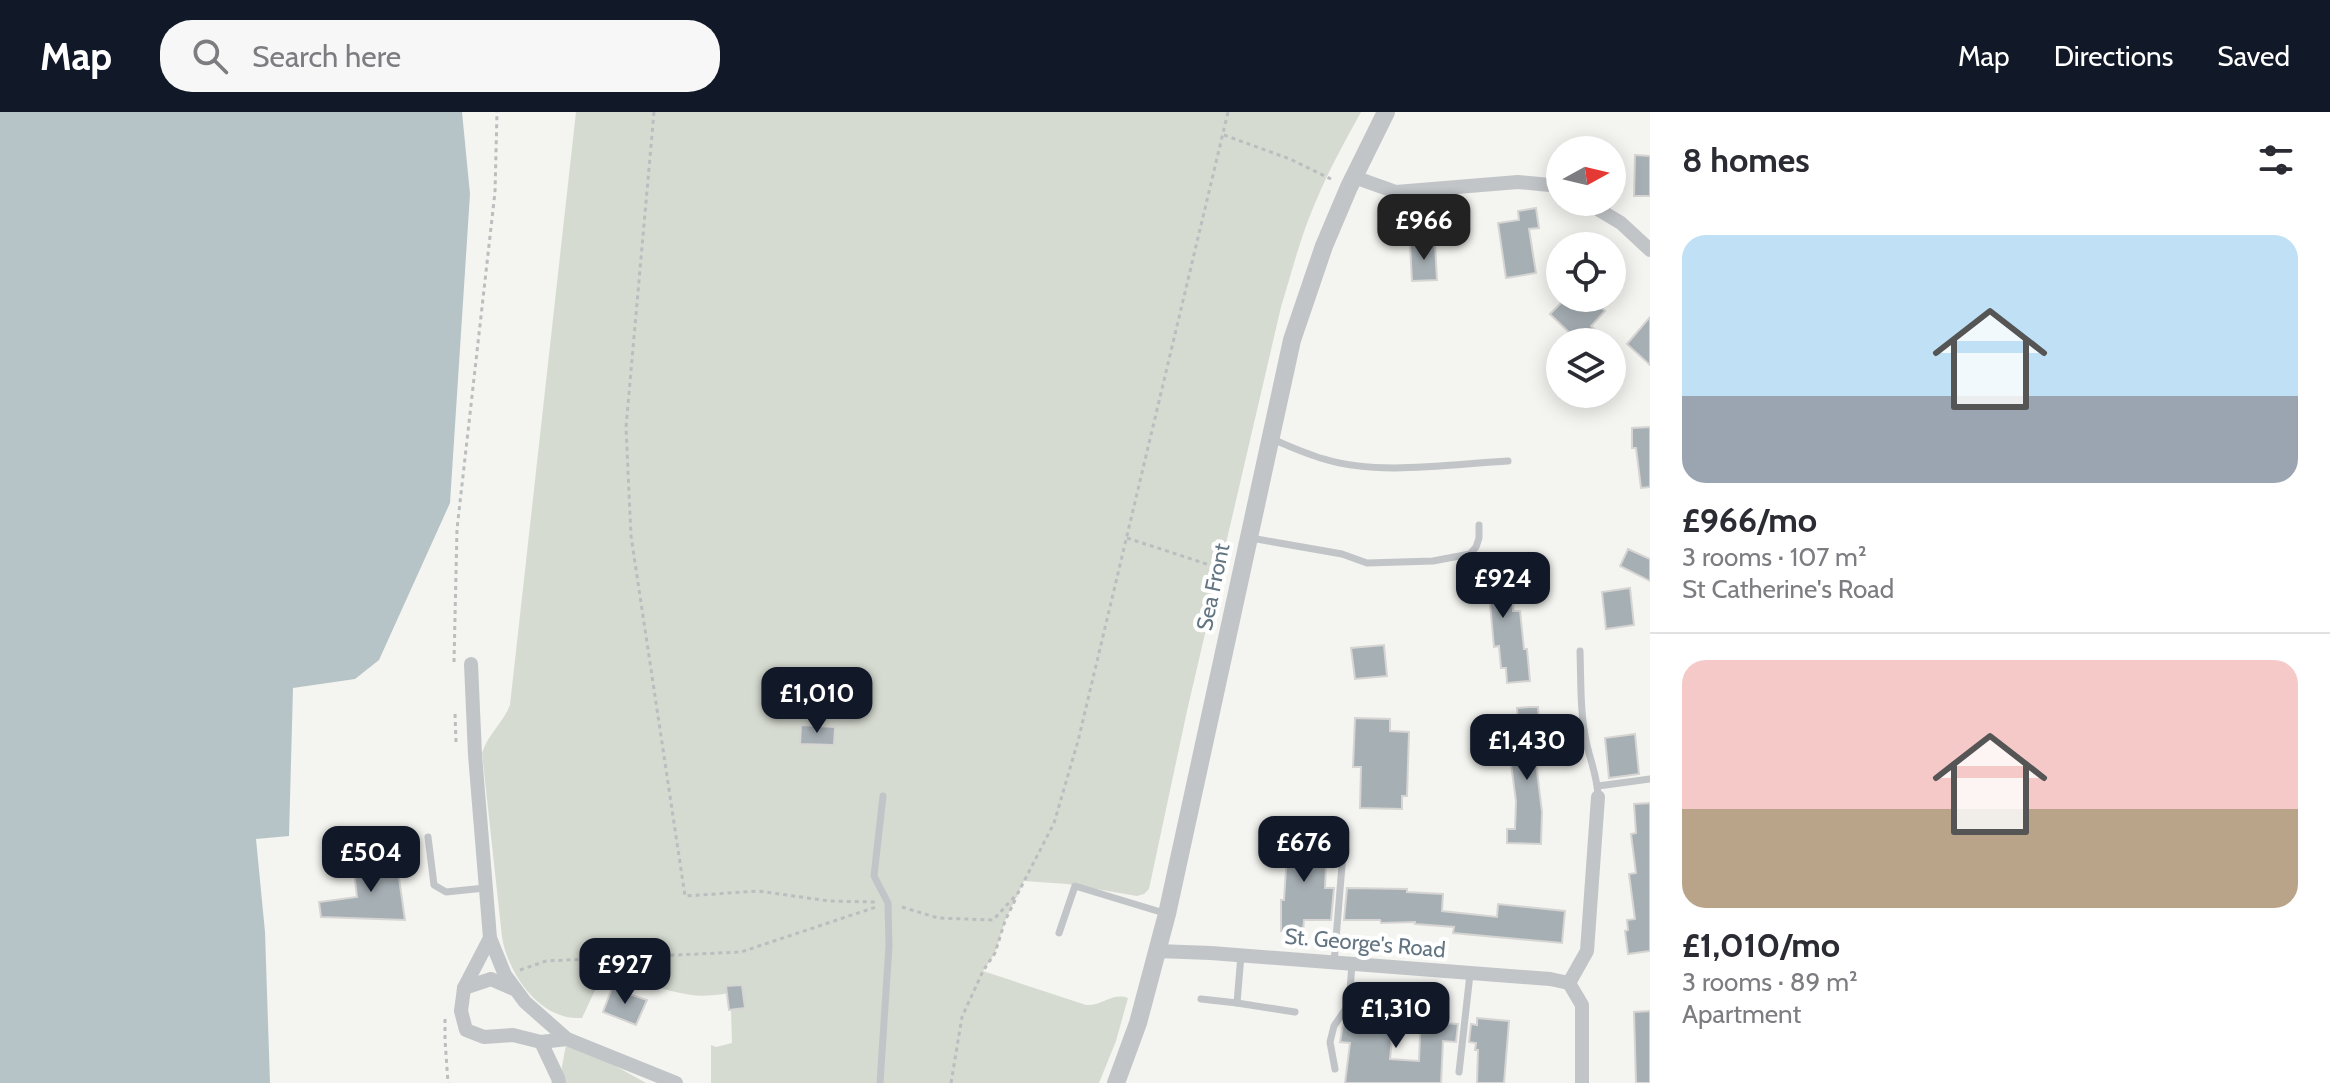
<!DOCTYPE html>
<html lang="en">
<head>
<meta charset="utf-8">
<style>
  body { margin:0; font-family:Cabin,sans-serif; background:#f7f7f7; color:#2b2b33; height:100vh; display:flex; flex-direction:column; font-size:30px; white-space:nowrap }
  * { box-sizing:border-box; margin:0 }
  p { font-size:26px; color:#7c7c81 }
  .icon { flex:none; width:44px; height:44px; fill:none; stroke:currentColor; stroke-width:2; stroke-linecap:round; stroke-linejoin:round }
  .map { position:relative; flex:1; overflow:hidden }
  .panel { display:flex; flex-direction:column; background:#fff; width:680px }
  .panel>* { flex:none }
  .needle { width:52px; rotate:82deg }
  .tools { position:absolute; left:1546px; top:24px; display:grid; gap:16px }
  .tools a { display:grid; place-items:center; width:80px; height:80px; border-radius:50%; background:#fff; box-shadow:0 4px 20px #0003; font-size:40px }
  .price { position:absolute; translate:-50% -68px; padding:0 18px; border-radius:16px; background:#111827; color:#fff; font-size:26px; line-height:52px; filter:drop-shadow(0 2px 4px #0008) }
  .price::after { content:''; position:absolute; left:50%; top:48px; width:24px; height:18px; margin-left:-12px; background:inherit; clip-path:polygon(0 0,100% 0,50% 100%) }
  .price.active { background:#222; color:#fff }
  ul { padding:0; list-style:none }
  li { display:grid; align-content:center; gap:16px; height:424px; padding:0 32px }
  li+li { border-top:2px solid #e1e1e2 }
  li span { display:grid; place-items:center; height:248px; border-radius:24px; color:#555 }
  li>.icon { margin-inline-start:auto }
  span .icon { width:144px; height:144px; fill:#fffc; stroke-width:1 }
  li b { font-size:34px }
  h2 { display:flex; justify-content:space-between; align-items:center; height:96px; padding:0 32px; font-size:34px }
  header { display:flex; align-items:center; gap:48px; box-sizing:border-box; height:112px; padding:0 40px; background:#111827; color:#fff }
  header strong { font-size:38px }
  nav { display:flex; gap:44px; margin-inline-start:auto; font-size:28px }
  .search { width:560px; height:72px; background:#f7f7f7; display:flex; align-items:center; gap:20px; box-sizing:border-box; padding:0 28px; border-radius:32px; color:#7c7c81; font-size:30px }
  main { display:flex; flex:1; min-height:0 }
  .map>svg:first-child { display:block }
  .green { fill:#d6dbd1 }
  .water { fill:#b7c4c7 }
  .building { fill:#a6afb4; stroke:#d6d5d3; stroke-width:2 }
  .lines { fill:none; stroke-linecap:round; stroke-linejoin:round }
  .path { stroke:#bbbdbf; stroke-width:3; stroke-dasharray:4 4; stroke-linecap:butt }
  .service { stroke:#c1c5c8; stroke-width:7 }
  .minor { stroke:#c1c5c8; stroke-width:14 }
  .tertiary { stroke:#c1c5c8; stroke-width:18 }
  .labels { text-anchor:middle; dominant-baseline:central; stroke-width:8; stroke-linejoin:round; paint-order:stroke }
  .street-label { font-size:22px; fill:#637582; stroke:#fff }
</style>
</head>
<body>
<header>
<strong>Map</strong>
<div class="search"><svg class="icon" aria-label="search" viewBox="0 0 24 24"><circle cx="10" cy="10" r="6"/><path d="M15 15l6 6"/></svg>Search here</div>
<nav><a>Map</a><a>Directions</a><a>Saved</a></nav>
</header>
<main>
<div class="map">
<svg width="1650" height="971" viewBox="0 0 1650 971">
  <rect width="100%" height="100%" fill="#f4f4f0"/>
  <!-- green -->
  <g class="green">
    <path d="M 576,0 L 1361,0 C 1345,29 1329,58 1316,89 C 1301,123 1292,159 1281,195 L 1187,599 L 1149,777 L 1144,782 L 1137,784 L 1067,772 L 1024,769 L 1005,809 L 995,841 L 983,859 L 1086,893 C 1103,894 1112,880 1128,886 L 1116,929 L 1099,971 L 711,971 L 711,933 L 716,935 L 732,931 L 731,898 L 743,896 L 741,879 C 725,882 708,885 691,883 C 662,879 633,866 605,857 L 582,906 C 576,906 569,906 563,904 C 531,895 507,856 502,825 L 482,641 C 488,622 503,611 510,593 Z"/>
    <path d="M 567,927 L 646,971 L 559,971 Z"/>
  </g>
  <!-- water -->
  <path class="water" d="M 0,0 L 462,0 L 470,82 L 450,391 L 379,548 L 355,567 L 293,576 L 289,724 L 256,727 L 265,820 L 270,971 L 0,971 Z"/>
  <!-- building -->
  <g class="building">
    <path d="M 1635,43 L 1650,44 L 1650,84 L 1634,84 Z"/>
    <path d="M 1536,96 L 1539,116 L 1529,117 L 1536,161 L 1506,166 L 1498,111 L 1519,108 L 1518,99 Z"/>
    <path d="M 1435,132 L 1437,168 L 1412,169 L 1410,133 Z"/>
    <path d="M 1566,186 L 1591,186 L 1605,199 L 1591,214 L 1596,219 L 1585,230 L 1579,230 L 1550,202 Z"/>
    <path d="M 1650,205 L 1650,253 L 1627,232 Z"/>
    <path d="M 1650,315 L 1650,375 L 1641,376 L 1636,336 L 1632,336 L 1632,316 Z"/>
    <path d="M 1628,437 L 1650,447 L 1650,469 L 1620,454 Z"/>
    <path d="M 1513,458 L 1513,499 L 1520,499 L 1524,537 L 1527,537 L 1530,569 L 1507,571 L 1506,556 L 1501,556 L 1499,534 L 1494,535 L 1489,481 L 1464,482 L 1464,459 Z"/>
    <path d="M 1630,476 L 1634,513 L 1606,517 L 1602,480 Z"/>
    <path d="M 1384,533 L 1387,564 L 1355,567 L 1351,536 Z"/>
    <path d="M 1529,595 L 1538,595 L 1540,626 L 1533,626 L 1542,700 L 1541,732 L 1507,731 L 1507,717 L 1515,717 L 1516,689 L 1510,645 L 1520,644 L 1517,596 Z"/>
    <path d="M 1355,606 L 1390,607 L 1390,619 L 1409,620 L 1407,684 L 1402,684 L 1402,697 L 1360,696 L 1361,655 L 1353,655 Z"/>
    <path d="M 801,613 L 835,615 L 834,633 L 800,632 Z"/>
    <path d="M 1635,622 L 1639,662 L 1609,666 L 1605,626 Z"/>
    <path d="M 1650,691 L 1650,839 L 1628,842 L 1625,819 L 1628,818 L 1627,808 L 1635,807 L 1629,762 L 1636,761 L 1631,722 L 1636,721 L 1634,692 Z"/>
    <path d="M 1289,711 L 1312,714 L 1308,752 L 1326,753 L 1325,776 L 1334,776 L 1331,808 L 1304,808 L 1303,819 L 1281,819 L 1281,788 L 1284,788 Z"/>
    <path d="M 396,745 L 405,808 L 321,805 L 319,790 L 357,785 L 353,752 Z"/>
    <path d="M 1347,776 L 1407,777 L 1407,780 L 1443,782 L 1442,799 L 1497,805 L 1498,792 L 1565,799 L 1562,831 L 1453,821 L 1454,815 L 1415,812 L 1415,810 L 1381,811 L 1380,808 L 1344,808 Z"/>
    <path d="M 742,873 L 745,896 L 729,898 L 726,874 Z"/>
    <path d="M 612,876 L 647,888 L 636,913 L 603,900 Z"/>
    <path d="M 1421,897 L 1445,898 L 1444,911 L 1458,912 L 1456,930 L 1443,929 L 1441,971 L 1345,971 L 1350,931 L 1340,930 L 1343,912 L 1361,914 L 1362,902 L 1394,906 L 1390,947 L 1419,949 Z"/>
    <path d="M 1650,899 L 1650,971 L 1636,971 L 1634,900 Z"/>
    <path d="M 1477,906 L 1509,909 L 1504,971 L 1477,971 L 1478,938 L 1475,938 L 1476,931 L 1469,930 L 1471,912 L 1477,913 Z"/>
  </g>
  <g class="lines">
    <!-- path -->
    <g class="path">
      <path d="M 654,0 L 626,315 L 631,424 L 685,784 L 758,779 L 829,789 L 875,790"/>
      <path d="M 1224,23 L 1290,47 L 1331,67"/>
      <path d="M 1127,426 L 1222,457"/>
      <path d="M 454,550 L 457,417 L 495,80 L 497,0"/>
      <path d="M 455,602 L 456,630"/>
      <path d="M 902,795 L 938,806 L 993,808 L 1018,781 L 1054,711 L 1078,629 L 1228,0"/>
      <path d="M 520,858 L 546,849 L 741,840 L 876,795"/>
      <path d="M 445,907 L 445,928 L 448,971"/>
      <path d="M 951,971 L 962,905 L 983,859 L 995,841 L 1005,809 L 1017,784"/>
    </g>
    <!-- service -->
    <g class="service">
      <path d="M 1272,327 C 1289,334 1306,342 1324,347 C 1378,364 1452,352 1508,349"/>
      <path d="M 1251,426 L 1342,442 L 1367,451 L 1433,449 L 1470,442 L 1476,435 L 1479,426 L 1479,413"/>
      <path d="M 1580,539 C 1581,569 1580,599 1586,629 C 1590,648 1598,666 1598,685"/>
      <path d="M 1598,674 L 1650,667"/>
      <path d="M 428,725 L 434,773 L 446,780 L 485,776"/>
      <path d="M 1059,821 L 1075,774 L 1164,801"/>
      <path d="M 1334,851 L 1344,729"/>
      <path d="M 1201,887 L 1237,891 L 1241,843"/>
      <path d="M 1237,891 L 1295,900"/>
      <path d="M 1335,957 L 1330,930 L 1334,914 L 1349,892 L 1352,852"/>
      <path d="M 1459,960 L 1470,862"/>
      <path d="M 880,971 L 889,834 L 888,791 L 874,764 L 883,684"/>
    </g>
    <!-- minor -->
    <g class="minor">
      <path d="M 1354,65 L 1396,80 L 1518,70 L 1560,74"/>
      <path d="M 1586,90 L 1621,111 L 1650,138"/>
      <path d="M 471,552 L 475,643 L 490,826 L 505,863 L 525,890 L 567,927 L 676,971"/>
      <path d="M 490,826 L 464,876 L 461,899 L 466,918 L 484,925 L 513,923 L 541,930 L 567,927"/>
      <path d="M 1157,839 L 1211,841 L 1550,867 L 1569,871"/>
      <path d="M 464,876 L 491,867 L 514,877"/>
      <path d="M 541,930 L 558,966 L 559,971"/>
      <path d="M 1582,971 L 1582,893 L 1569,871 L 1587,839 L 1598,685"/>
    </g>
    <!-- tertiary -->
    <path class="tertiary" d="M 1116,971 L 1138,911 L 1167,802 L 1292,228 L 1324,134 L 1349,75 L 1386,0"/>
  </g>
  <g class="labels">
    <!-- street labels -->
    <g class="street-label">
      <text transform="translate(1213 475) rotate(-78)">Sea Front</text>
      <text transform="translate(1365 831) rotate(5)">St. George's Road</text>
    </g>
  </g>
</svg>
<div class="tools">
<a><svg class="needle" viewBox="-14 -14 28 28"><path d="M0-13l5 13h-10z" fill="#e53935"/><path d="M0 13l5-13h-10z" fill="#7c7c81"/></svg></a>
<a><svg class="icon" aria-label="locate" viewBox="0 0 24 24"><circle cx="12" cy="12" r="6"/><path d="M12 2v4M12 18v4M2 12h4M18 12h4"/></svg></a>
<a><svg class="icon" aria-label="layers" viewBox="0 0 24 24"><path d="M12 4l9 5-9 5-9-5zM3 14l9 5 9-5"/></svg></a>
</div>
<b class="price active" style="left:1424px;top:150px">£966</b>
<b class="price" style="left:1503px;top:508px">£924</b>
<b class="price" style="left:817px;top:623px">£1,010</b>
<b class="price" style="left:1527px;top:670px">£1,430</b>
<b class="price" style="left:1304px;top:772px">£676</b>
<b class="price" style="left:371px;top:782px">£504</b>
<b class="price" style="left:625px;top:894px">£927</b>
<b class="price" style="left:1396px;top:938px">£1,310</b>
</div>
<section class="panel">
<h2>8 homes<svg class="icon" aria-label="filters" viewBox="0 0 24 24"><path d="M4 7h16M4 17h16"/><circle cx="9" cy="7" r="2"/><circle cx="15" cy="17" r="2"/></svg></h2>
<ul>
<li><span style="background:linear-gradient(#bfe0f5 65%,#9aa5b1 0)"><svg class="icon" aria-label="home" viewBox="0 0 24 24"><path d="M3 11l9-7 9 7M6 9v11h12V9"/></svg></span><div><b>£966/mo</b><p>3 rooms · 107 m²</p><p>St Catherine's Road</p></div></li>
<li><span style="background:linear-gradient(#f6c9c9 60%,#b9a48a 0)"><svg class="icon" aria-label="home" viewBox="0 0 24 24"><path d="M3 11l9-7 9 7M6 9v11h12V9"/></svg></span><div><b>£1,010/mo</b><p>3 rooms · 89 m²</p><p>Apartment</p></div></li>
</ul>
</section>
</main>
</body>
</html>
